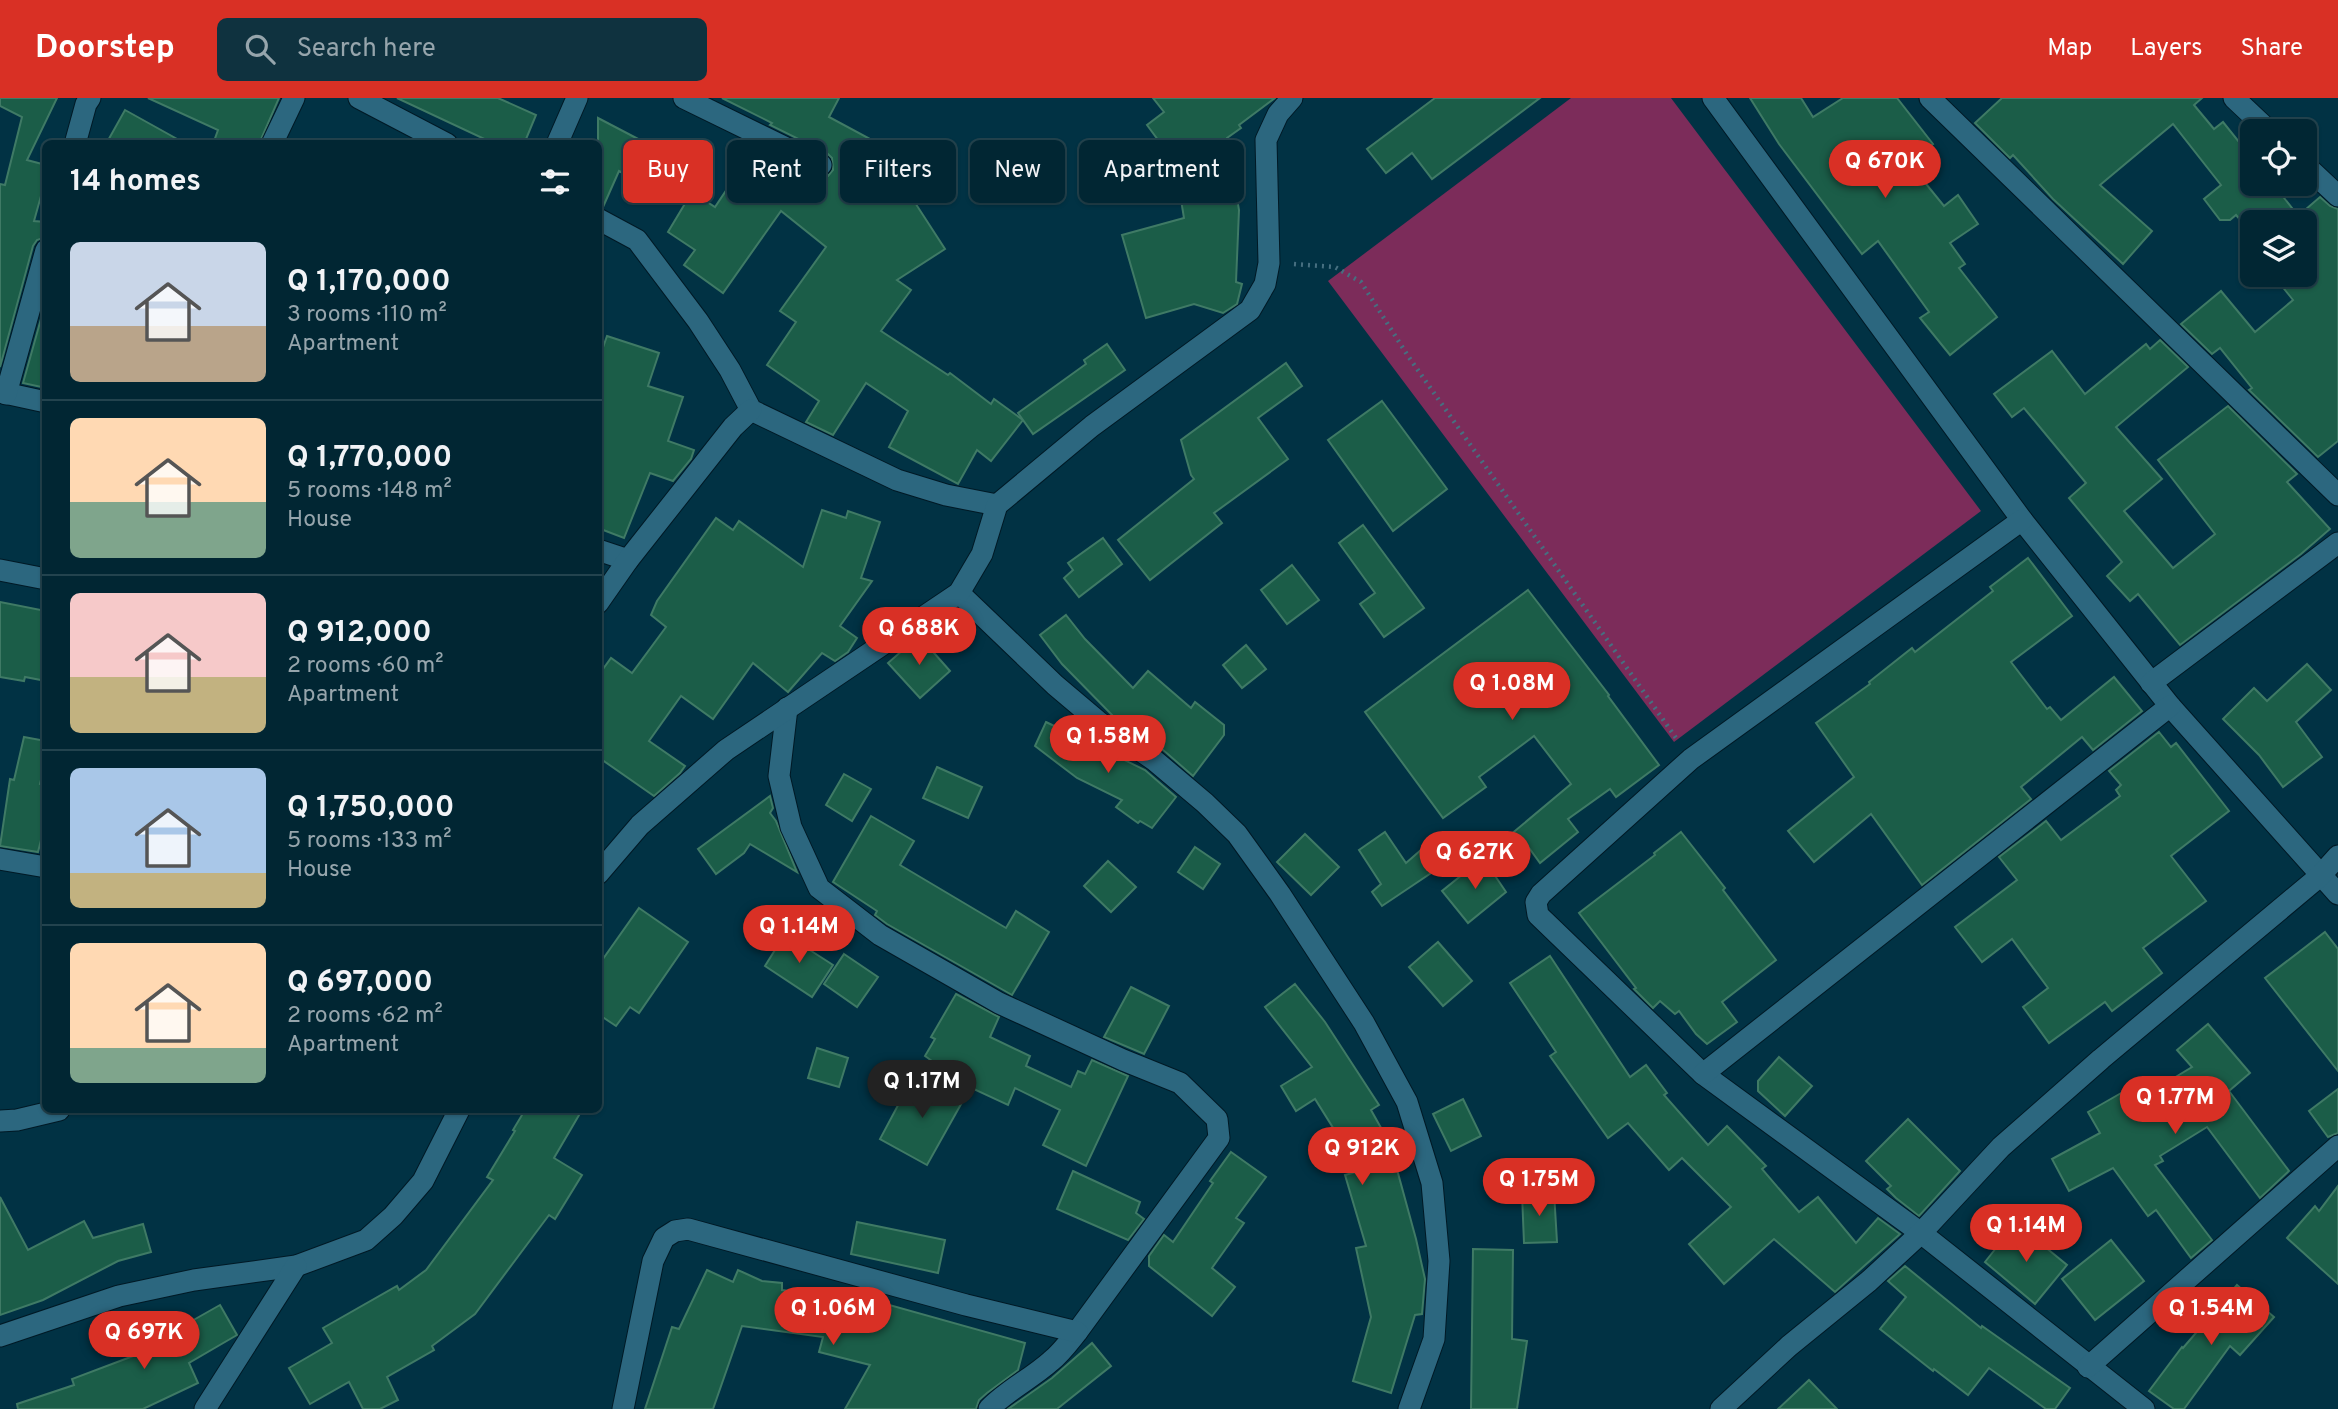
<!DOCTYPE html>
<html lang="en">
<head>
<meta charset="utf-8">
<style>
  body { margin:0; font-family:Overpass,sans-serif; background:#0f323f; color:#f1f3f6; height:100vh; display:flex; flex-direction:column; font-size:26px; white-space:nowrap }
  * { box-sizing:border-box; margin:0 }
  p { font-size:23px; color:#96a5ac }
  .icon { flex:none; width:38px; height:38px; fill:none; stroke:currentColor; stroke-width:2; stroke-linecap:round; stroke-linejoin:round }
  .map { position:relative; flex:1; overflow:hidden }
  .sheet { position:absolute; left:42px; top:42px; width:560px; height:973px; display:flex; flex-direction:column; background:#012633; border-radius:10px; box-shadow:0 2px 5px #0004,0 0 0 2px #23434e }
  .sheet>* { flex:none }
  .hud { position:absolute; left:623px; top:42px; width:665px; height:63px; display:flex; gap:14px }
  .buttons { position:absolute; left:2240px; top:21px; display:grid; gap:14px }
  .buttons a { display:grid; place-items:center; width:77px; height:77px; border-radius:10px; background:#012633; box-shadow:0 2px 5px #0004,0 0 0 2px #23434e; font-size:35px }
  .price { position:absolute; translate:-50% -60px; padding:0 16px; border-radius:24px; background:#d93025; color:#fff; font-size:23px; line-height:46px; filter:drop-shadow(0 2px 4px #0008) }
  .price::after { content:''; position:absolute; left:50%; top:42px; width:21px; height:16px; margin-left:-10px; background:inherit; clip-path:polygon(0 0,100% 0,50% 100%) }
  .price.selected { background:#222; color:#fff }
  ul { padding:0; list-style:none }
  li { display:flex; align-items:center; gap:21px; height:175px; padding:0 28px }
  li+li { border-top:2px solid #23434e }
  li span { display:grid; place-items:center; flex:none; width:196px; height:140px; border-radius:10px; color:#555 }
  li>.icon { margin-inline-start:auto }
  span .icon { width:84px; height:84px; fill:#fffc; stroke-width:1 }
  li b { font-size:30px }
  h2 { display:flex; justify-content:space-between; align-items:center; height:84px; padding:0 28px; font-size:30px }
  .chip { padding:0 24px; border-radius:10px; background:#012633; box-shadow:0 2px 5px #0004,0 0 0 2px #23434e; font-size:24px; line-height:63px }
  .chip.selected { background:#d93025; color:#fff }
  header { display:flex; align-items:center; gap:42px; box-sizing:border-box; height:98px; padding:0 35px; background:#d93025; color:#fff }
  header strong { font-size:33px }
  nav { display:flex; gap:38px; margin-inline-start:auto; font-size:24px }
  .search { width:490px; height:63px; background:#0f323f; display:flex; align-items:center; gap:18px; box-sizing:border-box; padding:0 24px; border-radius:10px; color:#96a5ac; font-size:26px }
  .map>svg:first-child { display:block }
  .green { fill:#7c2c5a }
  .building { fill:#1b5d48; stroke:#3f7a65; stroke-width:2 }
  .lines { fill:none; stroke-linecap:round; stroke-linejoin:round }
  .street-casing { stroke:#001925; stroke-width:23 }
  .path { stroke:#466f80; stroke-width:4.5; stroke-dasharray:2 5; stroke-linecap:butt }
  .street { stroke:#2c677f; stroke-width:21 }
</style>
</head>
<body>
<header>
<strong>Doorstep</strong>
<div class="search"><svg class="icon" aria-label="search" viewBox="0 0 24 24"><circle cx="10" cy="10" r="6"/><path d="M15 15l6 6"/></svg>Search here</div>
<nav><a>Map</a><a>Layers</a><a>Share</a></nav>
</header>
<div class="map">
<svg width="2338" height="1311" viewBox="0 0 2338 1311">
  <rect width="100%" height="100%" fill="#013244"/>
  <!-- green -->
  <path class="green" d="M 1571,0 L 1671,0 L 1981,413 L 1674,644 L 1328,183 Z"/>
  <!-- building -->
  <g class="building">
    <path d="M 0,0 L 57,0 L 27,62 L 46,67 L 46,80 L 34,123 L 46,124 L 46,139 L 37,142 L 33,148 L 0,269 L 0,86 L 5,87 L 22,19 L 0,8 Z"/>
    <path d="M 148,0 L 279,0 L 259,46 L 213,46 L 218,32 Z"/>
    <path d="M 397,0 L 498,0 L 536,17 L 524,46 L 495,46 Z"/>
    <path d="M 722,0 L 839,0 L 829,19 L 872,42 L 912,95 L 910,97 L 945,151 L 897,182 L 911,192 L 881,233 L 948,277 L 950,275 L 991,306 L 994,301 L 1023,322 L 991,363 L 977,352 L 958,386 L 889,349 L 908,313 L 866,285 L 833,337 L 806,324 L 819,303 L 767,267 L 796,224 L 780,213 L 826,149 L 781,113 L 723,195 L 684,167 L 695,152 L 668,134 L 692,94 L 715,109 L 755,49 L 816,79 L 828,78 L 833,72 L 832,60 L 827,55 L 770,27 L 772,25 Z"/>
    <path d="M 1153,0 L 1275,0 L 1239,27 L 1241,30 L 1227,40 L 1239,112 L 1236,184 L 1242,186 L 1237,206 L 1223,215 L 1194,206 L 1146,220 L 1122,137 L 1184,120 L 1175,65 L 1147,27 L 1164,14 Z"/>
    <path d="M 1435,0 L 1540,0 L 1432,81 L 1412,55 L 1386,75 L 1367,51 Z"/>
    <path d="M 1750,0 L 1801,0 L 1813,19 L 1843,0 L 1897,0 L 1933,46 L 1909,65 L 1944,108 L 1958,97 L 1978,126 L 1950,145 L 1965,166 L 1959,170 L 1997,219 L 1950,257 L 1920,220 L 1929,214 L 1878,143 L 1862,156 L 1779,46 Z"/>
    <path d="M 2002,0 L 2202,0 L 2194,7 L 2214,31 L 2223,24 L 2252,60 L 2252,86 L 2273,86 L 2303,124 L 2242,124 L 2236,117 L 2230,122 L 2220,122 L 2204,101 L 2221,87 L 2173,26 L 2100,87 L 2152,133 L 2123,166 L 2053,101 L 2013,57 L 2010,60 L 1975,25 Z"/>
    <path d="M 125,12 L 186,46 L 106,46 Z"/>
    <path d="M 598,20 L 686,66 L 668,100 L 619,73 L 603,109 L 598,108 Z"/>
    <path d="M 2320,99 L 2330,108 L 2338,111 L 2338,343 L 2318,359 L 2249,292 L 2252,290 L 2220,250 L 2212,256 L 2181,226 L 2221,193 L 2255,234 L 2293,202 L 2273,177 L 2305,177 L 2305,112 Z"/>
    <path d="M 46,203 L 46,290 L 23,285 Z"/>
    <path d="M 607,238 L 659,255 L 648,288 L 683,299 L 668,343 L 694,352 L 691,361 L 673,383 L 650,375 L 624,440 L 598,430 L 598,264 Z"/>
    <path d="M 2160,242 L 2188,269 L 2116,329 L 2162,381 L 2124,413 L 2173,470 L 2215,436 L 2158,362 L 2228,308 L 2297,376 L 2287,384 L 2330,431 L 2301,456 L 2180,547 L 2138,496 L 2130,503 L 2107,478 L 2122,464 L 2069,400 L 2086,385 L 2024,310 L 2012,319 L 1994,296 L 2052,253 L 2085,296 L 2146,246 L 2150,251 Z"/>
    <path d="M 1107,246 L 1125,272 L 1033,336 L 1018,315 L 1086,266 L 1084,262 Z"/>
    <path d="M 1286,265 L 1302,288 L 1258,320 L 1288,361 L 1214,415 L 1222,425 L 1150,482 L 1118,442 L 1194,381 L 1191,377 L 1181,342 Z"/>
    <path d="M 1382,303 L 1447,391 L 1393,433 L 1328,342 Z"/>
    <path d="M 822,412 L 846,420 L 848,413 L 880,424 L 861,480 L 872,483 L 840,528 L 857,540 L 848,554 L 835,563 L 822,555 L 788,594 L 753,565 L 713,621 L 681,598 L 649,643 L 685,668 L 680,675 L 654,698 L 598,659 L 598,578 L 611,560 L 632,575 L 666,529 L 651,517 L 657,503 L 716,420 L 733,432 L 739,423 L 803,469 Z"/>
    <path d="M 1363,427 L 1424,510 L 1384,539 L 1360,506 L 1375,495 L 1339,445 Z"/>
    <path d="M 1103,440 L 1122,466 L 1079,499 L 1064,480 L 1073,472 L 1068,465 Z"/>
    <path d="M 2028,460 L 2072,518 L 2011,564 L 2047,611 L 2050,609 L 2061,622 L 2114,579 L 2142,613 L 2093,652 L 2082,639 L 2021,689 L 2031,701 L 1922,787 L 1871,716 L 1814,764 L 1788,733 L 1854,679 L 1816,625 L 1870,586 L 1869,584 L 1912,550 L 1915,554 L 1993,493 L 1990,489 Z"/>
    <path d="M 1292,467 L 1319,502 L 1287,526 L 1261,492 Z"/>
    <path d="M 1528,492 L 1609,597 L 1608,598 L 1659,667 L 1616,699 L 1610,691 L 1568,721 L 1578,734 L 1540,765 L 1529,750 L 1509,764 L 1497,748 L 1571,686 L 1534,638 L 1479,679 L 1486,689 L 1443,720 L 1365,614 Z"/>
    <path d="M 0,504 L 46,513 L 46,583 L 25,579 L 24,583 L 0,579 Z"/>
    <path d="M 1066,517 L 1085,541 L 1133,590 L 1148,573 L 1191,610 L 1195,604 L 1224,627 L 1224,637 L 1193,678 L 1162,651 L 1113,618 L 1062,566 L 1040,537 Z"/>
    <path d="M 919,538 L 950,573 L 920,600 L 888,565 Z"/>
    <path d="M 1246,547 L 1266,571 L 1242,590 L 1223,567 Z"/>
    <path d="M 2307,566 L 2331,592 L 2296,624 L 2322,659 L 2283,689 L 2259,657 L 2223,621 L 2254,590 L 2267,603 Z"/>
    <path d="M 1046,624 L 1145,672 L 1176,699 L 1152,730 L 1140,723 L 1138,725 L 1116,709 L 1122,702 L 1077,680 L 1035,648 Z"/>
    <path d="M 2159,634 L 2171,649 L 2176,645 L 2229,713 L 2171,758 L 2206,803 L 2143,850 L 2162,875 L 2112,913 L 2105,904 L 2049,945 L 2023,909 L 2048,890 L 2012,841 L 1982,864 L 1955,829 L 2017,782 L 1999,759 L 2046,723 L 2061,742 L 2120,698 L 2116,692 L 2121,687 L 2109,673 Z"/>
    <path d="M 24,639 L 46,643 L 46,660 L 40,686 L 46,687 L 46,722 L 38,754 L 0,748 L 10,681 L 14,682 Z"/>
    <path d="M 937,669 L 982,689 L 968,720 L 923,700 Z"/>
    <path d="M 844,676 L 871,691 L 852,723 L 826,707 Z"/>
    <path d="M 770,698 L 773,710 L 770,715 L 776,723 L 797,774 L 750,746 L 744,755 L 716,776 L 698,751 Z"/>
    <path d="M 871,718 L 914,743 L 900,767 L 1006,830 L 1016,813 L 1049,834 L 1012,897 L 887,826 L 875,817 L 877,813 L 833,784 Z"/>
    <path d="M 1385,734 L 1406,765 L 1429,745 L 1446,765 L 1382,808 L 1372,794 L 1381,786 L 1359,752 Z"/>
    <path d="M 1681,734 L 1725,790 L 1723,792 L 1776,862 L 1722,904 L 1737,924 L 1707,946 L 1696,936 L 1679,913 L 1675,916 L 1660,903 L 1653,910 L 1634,891 L 1636,890 L 1579,815 L 1655,757 L 1654,755 Z"/>
    <path d="M 1305,736 L 1339,769 L 1311,797 L 1277,764 Z"/>
    <path d="M 1195,749 L 1220,766 L 1203,791 L 1178,774 Z"/>
    <path d="M 1483,760 L 1506,794 L 1468,825 L 1442,793 Z"/>
    <path d="M 1108,763 L 1136,789 L 1111,814 L 1084,788 Z"/>
    <path d="M 639,810 L 688,844 L 639,915 L 630,909 L 616,928 L 598,916 L 598,868 Z"/>
    <path d="M 2325,834 L 2338,851 L 2338,973 L 2265,880 Z"/>
    <path d="M 785,836 L 833,867 L 812,899 L 765,868 Z"/>
    <path d="M 1438,844 L 1472,883 L 1443,908 L 1409,869 Z"/>
    <path d="M 844,856 L 878,879 L 857,909 L 824,886 Z"/>
    <path d="M 1550,858 L 1630,979 L 1646,967 L 1667,995 L 1664,997 L 1708,1047 L 1727,1028 L 1766,1068 L 1762,1071 L 1799,1114 L 1818,1099 L 1856,1145 L 1878,1120 L 1900,1136 L 1835,1194 L 1774,1141 L 1724,1186 L 1689,1146 L 1731,1109 L 1682,1060 L 1669,1072 L 1628,1025 L 1608,1040 L 1550,958 L 1556,954 L 1510,885 Z"/>
    <path d="M 1295,886 L 1325,924 L 1379,1007 L 1371,1012 L 1390,1046 L 1416,1141 L 1425,1181 L 1422,1216 L 1415,1217 L 1391,1295 L 1353,1283 L 1371,1219 L 1356,1150 L 1366,1148 L 1345,1077 L 1360,1073 L 1315,1001 L 1296,1013 L 1281,988 L 1312,969 L 1265,909 Z"/>
    <path d="M 1131,889 L 1169,908 L 1144,956 L 1104,939 Z"/>
    <path d="M 956,896 L 999,919 L 990,939 L 1030,958 L 1026,968 L 1071,989 L 1078,973 L 1085,976 L 1092,962 L 1128,978 L 1086,1068 L 1043,1047 L 1060,1012 L 1015,990 L 1008,1007 L 967,988 L 925,958 L 935,941 L 931,939 Z"/>
    <path d="M 2208,926 L 2250,975 L 2229,993 L 2289,1073 L 2260,1100 L 2207,1029 L 2160,1058 L 2163,1063 L 2155,1067 L 2212,1142 L 2191,1160 L 2156,1112 L 2148,1118 L 2113,1070 L 2069,1093 L 2052,1061 L 2100,1035 L 2088,1014 L 2123,994 L 2131,1006 L 2192,969 L 2177,952 Z"/>
    <path d="M 817,950 L 848,960 L 839,989 L 808,980 Z"/>
    <path d="M 1779,959 L 1812,988 L 1785,1018 L 1758,993 L 1758,983 Z"/>
    <path d="M 912,981 L 965,999 L 927,1067 L 880,1041 Z"/>
    <path d="M 2338,991 L 2338,1035 L 2328,1039 L 2309,1013 Z"/>
    <path d="M 1463,1001 L 1481,1038 L 1451,1053 L 1433,1016 Z"/>
    <path d="M 525,1012 L 582,1012 L 554,1060 L 582,1077 L 555,1121 L 549,1117 L 475,1216 L 432,1248 L 434,1252 L 387,1279 L 398,1302 L 380,1311 L 363,1311 L 349,1284 L 310,1306 L 289,1270 L 332,1245 L 323,1230 L 397,1188 L 399,1192 L 426,1172 L 493,1082 L 487,1079 L 515,1033 L 513,1032 Z"/>
    <path d="M 1908,1021 L 1960,1073 L 1919,1118 L 1896,1100 L 1887,1091 L 1891,1088 L 1866,1063 Z"/>
    <path d="M 1231,1054 L 1266,1079 L 1236,1120 L 1244,1125 L 1212,1170 L 1235,1189 L 1212,1218 L 1149,1168 L 1149,1158 L 1164,1137 L 1173,1144 L 1213,1085 L 1210,1083 Z"/>
    <path d="M 1073,1073 L 1140,1104 L 1136,1115 L 1144,1121 L 1128,1142 L 1057,1111 Z"/>
    <path d="M 2338,1088 L 2338,1186 L 2287,1140 L 2315,1108 L 2319,1113 Z"/>
    <path d="M 1554,1094 L 1557,1144 L 1524,1145 L 1522,1096 Z"/>
    <path d="M 0,1099 L 28,1152 L 84,1123 L 93,1140 L 143,1126 L 151,1154 L 118,1163 L 43,1202 L 0,1217 Z"/>
    <path d="M 857,1124 L 945,1142 L 938,1175 L 851,1156 Z"/>
    <path d="M 2016,1125 L 2067,1167 L 2035,1206 L 1985,1164 Z"/>
    <path d="M 2111,1142 L 2144,1183 L 2095,1222 L 2062,1181 Z"/>
    <path d="M 1473,1151 L 1513,1152 L 1512,1241 L 1527,1243 L 1517,1311 L 1471,1311 Z"/>
    <path d="M 1905,1168 L 1981,1230 L 1982,1228 L 2070,1290 L 2055,1311 L 2046,1311 L 1989,1270 L 1968,1297 L 1934,1271 L 1933,1273 L 1880,1231 L 1906,1199 L 1888,1183 Z"/>
    <path d="M 707,1172 L 733,1184 L 738,1172 L 762,1183 L 782,1185 L 782,1192 L 842,1200 L 843,1194 L 1025,1245 L 1018,1272 L 987,1295 L 979,1302 L 976,1311 L 845,1311 L 870,1267 L 819,1254 L 823,1239 L 742,1228 L 713,1311 L 645,1311 L 672,1229 L 679,1231 Z"/>
    <path d="M 2237,1187 L 2274,1219 L 2240,1257 L 2230,1248 L 2184,1311 L 2174,1311 L 2149,1293 L 2182,1249 L 2183,1250 Z"/>
    <path d="M 220,1207 L 237,1237 L 189,1265 L 198,1285 L 143,1311 L 18,1311 L 17,1306 L 74,1287 L 72,1281 L 149,1252 L 146,1249 Z"/>
    <path d="M 1092,1245 L 1111,1268 L 1057,1311 L 1008,1311 L 1052,1280 Z"/>
    <path d="M 1809,1282 L 1837,1311 L 1778,1311 Z"/>
  </g>
  <g class="lines">
    <!-- street casing -->
    <g class="street-casing">
      <g id="street">
        <path d="M 359,0 L 447,46"/>
        <path d="M 684,0 L 821,67"/>
        <path d="M 1713,0 L 2022,422 L 2170,608 L 2338,796"/>
        <path d="M 1930,0 L 2338,397"/>
        <path d="M 2234,0 L 2269,33"/>
        <path d="M 75,46 L 86,6 L 90,0"/>
        <path d="M 272,46 L 294,0"/>
        <path d="M 557,46 L 577,0"/>
        <path d="M 2305,67 L 2338,98"/>
        <path d="M 598,121 L 637,142 L 698,223 L 730,272 L 751,312 L 897,382 L 946,397 L 997,407"/>
        <path d="M 0,294 L 46,304"/>
        <path d="M 6,296 L 46,152"/>
        <path d="M 2022,422 L 1691,661 L 1541,796 L 1536,804 L 1538,817 L 1703,976 L 1921,1135 L 2144,1311"/>
        <path d="M 598,452 L 628,462"/>
        <path d="M 0,472 L 46,481"/>
        <path d="M 959,495 L 1055,587 L 1100,625 L 1154,662 L 1205,705 L 1237,736 L 1280,796 L 1364,925 L 1407,1004 L 1432,1085 L 1439,1163 L 1434,1241 L 1409,1311"/>
        <path d="M 598,505 L 628,462 L 733,329 L 751,312"/>
        <path d="M 2151,585 L 2338,445"/>
        <path d="M 787,610 L 779,678 L 791,729 L 819,790 L 880,837 L 999,905 L 1123,962 L 1180,985 L 1217,1021 L 1219,1040 L 1077,1234 C 1069,1244 1061,1255 1051,1263 C 1031,1281 1007,1292 989,1311"/>
        <path d="M 0,761 L 46,769"/>
        <path d="M 598,776 L 640,727 L 726,652 L 959,495 L 982,456 L 997,407 L 1092,328 L 1250,212 L 1265,186 L 1269,165 L 1266,42 L 1278,16 L 1292,0"/>
        <path d="M 1703,976 L 2170,608"/>
        <path d="M 0,1023 L 17,1022 L 59,1012"/>
        <path d="M 0,1238 L 119,1198 L 194,1182 L 296,1168 L 366,1142 L 393,1118 L 423,1083 L 459,1012"/>
        <path d="M 2088,1269 L 2338,1048"/>
        <path d="M 205,1311 L 296,1168"/>
        <path d="M 623,1311 L 653,1163 L 664,1140 L 675,1133 L 688,1131 L 966,1207 L 1077,1234"/>
        <path d="M 1721,1311 L 1789,1248 L 1869,1183 L 1921,1135 L 2001,1049 L 2101,961 L 2320,778 L 2338,758"/>
      </g>
    </g>
    <!-- path -->
    <path class="path" d="M 1294,166 L 1335,169 L 1361,184 L 1408,258 L 1676,640"/>
    <!-- street -->
    <use href="#street" class="street"/>
  </g>
</svg>
<div class="buttons">
<a><svg class="icon" aria-label="locate" viewBox="0 0 24 24"><circle cx="12" cy="12" r="6"/><path d="M12 2v4M12 18v4M2 12h4M18 12h4"/></svg></a>
<a><svg class="icon" aria-label="layers" viewBox="0 0 24 24"><path d="M12 4l9 5-9 5-9-5zM3 14l9 5 9-5"/></svg></a>
</div>
<b class="price" style="left:1885px;top:102px">Q 670K</b>
<b class="price" style="left:919px;top:569px">Q 688K</b>
<b class="price" style="left:1512px;top:624px">Q 1.08M</b>
<b class="price" style="left:1108px;top:677px">Q 1.58M</b>
<b class="price" style="left:1475px;top:793px">Q 627K</b>
<b class="price" style="left:799px;top:867px">Q 1.14M</b>
<b class="price selected" style="left:922px;top:1022px">Q 1.17M</b>
<b class="price" style="left:2175px;top:1038px">Q 1.77M</b>
<b class="price" style="left:1362px;top:1089px">Q 912K</b>
<b class="price" style="left:1539px;top:1120px">Q 1.75M</b>
<b class="price" style="left:2026px;top:1166px">Q 1.14M</b>
<b class="price" style="left:833px;top:1249px">Q 1.06M</b>
<b class="price" style="left:2211px;top:1249px">Q 1.54M</b>
<b class="price" style="left:144px;top:1273px">Q 697K</b>
<div class="hud">
<a class="chip selected">Buy</a>
<a class="chip">Rent</a>
<a class="chip">Filters</a>
<a class="chip">New</a>
<a class="chip">Apartment</a>
</div>
<section class="sheet">
<h2>14 homes<svg class="icon" aria-label="filters" viewBox="0 0 24 24"><path d="M4 7h16M4 17h16"/><circle cx="9" cy="7" r="2"/><circle cx="15" cy="17" r="2"/></svg></h2>
<ul>
<li><span style="background:linear-gradient(#c9d6e8 60%,#b9a48a 0)"><svg class="icon" aria-label="home" viewBox="0 0 24 24"><path d="M3 11l9-7 9 7M6 9v11h12V9"/></svg></span><div><b>Q 1,170,000</b><p>3 rooms · 110 m²</p><p>Apartment</p></div></li>
<li><span style="background:linear-gradient(#ffd9b3 60%,#7fa58c 0)"><svg class="icon" aria-label="home" viewBox="0 0 24 24"><path d="M3 11l9-7 9 7M6 9v11h12V9"/></svg></span><div><b>Q 1,770,000</b><p>5 rooms · 148 m²</p><p>House</p></div></li>
<li><span style="background:linear-gradient(#f6c9c9 60%,#c2b280 0)"><svg class="icon" aria-label="home" viewBox="0 0 24 24"><path d="M3 11l9-7 9 7M6 9v11h12V9"/></svg></span><div><b>Q 912,000</b><p>2 rooms · 60 m²</p><p>Apartment</p></div></li>
<li><span style="background:linear-gradient(#a9c7e8 75%,#c2b280 0)"><svg class="icon" aria-label="home" viewBox="0 0 24 24"><path d="M3 11l9-7 9 7M6 9v11h12V9"/></svg></span><div><b>Q 1,750,000</b><p>5 rooms · 133 m²</p><p>House</p></div></li>
<li><span style="background:linear-gradient(#ffd9b3 75%,#7fa58c 0)"><svg class="icon" aria-label="home" viewBox="0 0 24 24"><path d="M3 11l9-7 9 7M6 9v11h12V9"/></svg></span><div><b>Q 697,000</b><p>2 rooms · 62 m²</p><p>Apartment</p></div></li>
</ul>
</section>
</div>
</body>
</html>
